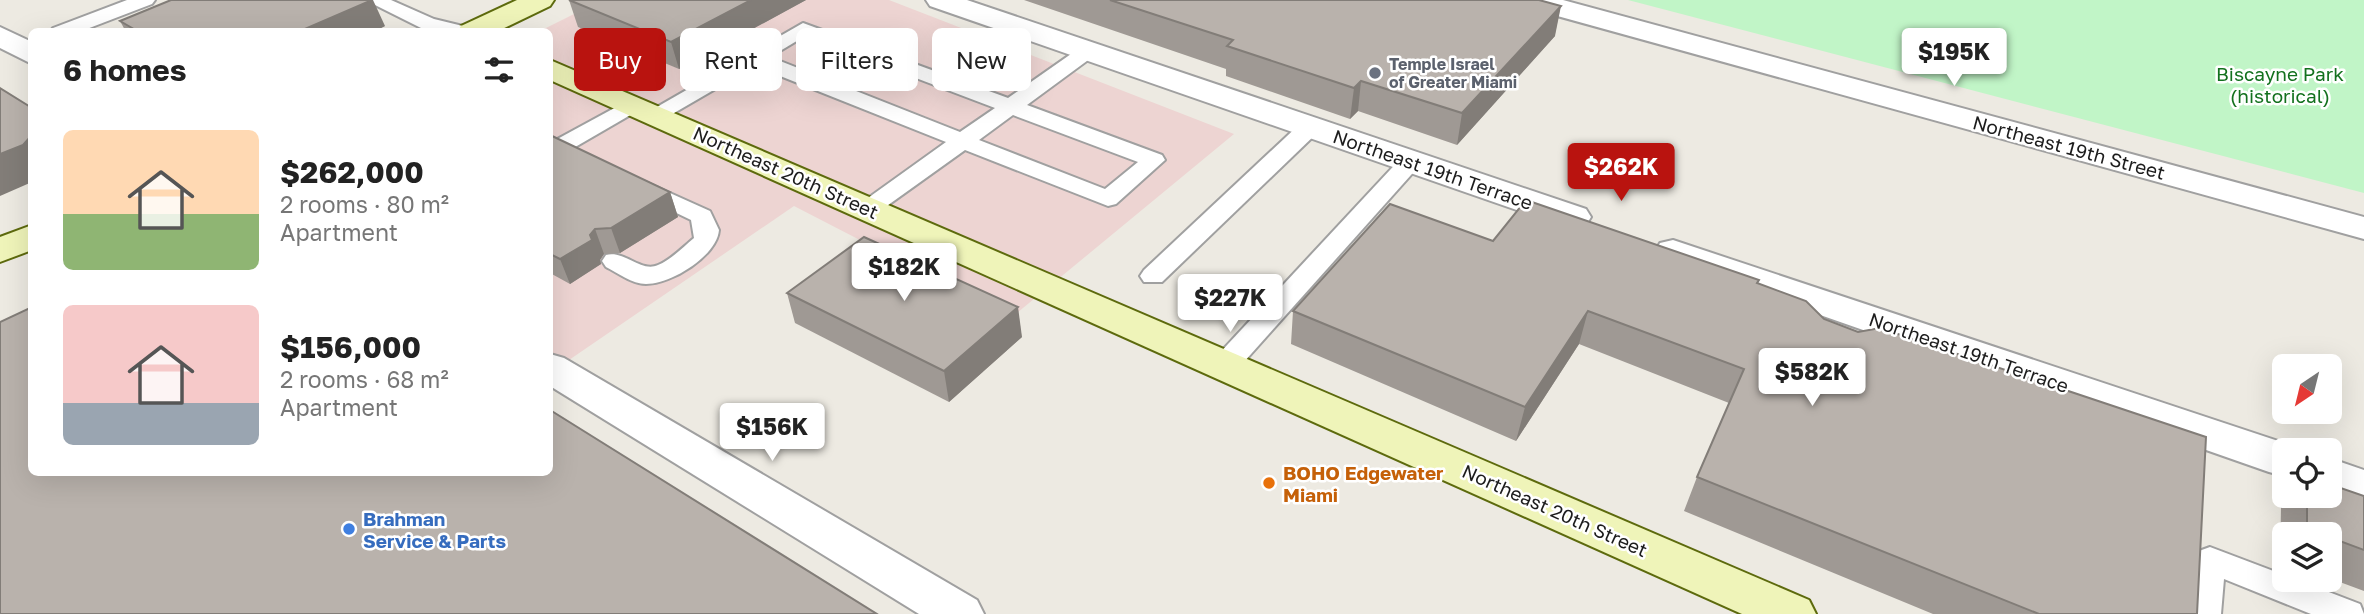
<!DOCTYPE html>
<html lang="en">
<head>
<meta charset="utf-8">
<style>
  body { margin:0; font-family:"Golos Text",sans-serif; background:#f6f6f6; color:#222; height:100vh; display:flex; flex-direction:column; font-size:26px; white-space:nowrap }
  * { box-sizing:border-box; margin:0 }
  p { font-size:23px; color:#767676 }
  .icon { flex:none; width:38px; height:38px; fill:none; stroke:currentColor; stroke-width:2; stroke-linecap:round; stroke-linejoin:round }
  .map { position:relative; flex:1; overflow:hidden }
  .drawer { position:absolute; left:28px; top:28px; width:525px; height:448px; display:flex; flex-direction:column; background:#fff; border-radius:10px; box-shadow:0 7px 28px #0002 }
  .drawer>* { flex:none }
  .guide { position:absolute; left:574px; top:28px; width:665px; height:63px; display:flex; gap:14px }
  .needle { width:46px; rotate:215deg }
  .tools { position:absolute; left:2272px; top:354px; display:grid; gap:14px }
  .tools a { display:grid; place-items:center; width:70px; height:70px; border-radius:10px; background:#fff; box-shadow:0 7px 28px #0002; font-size:35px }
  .price { position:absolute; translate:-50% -60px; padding:0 16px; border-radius:7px; background:#fff; color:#222; font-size:23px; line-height:46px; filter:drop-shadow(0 2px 4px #0008) }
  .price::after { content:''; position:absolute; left:50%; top:42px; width:21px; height:16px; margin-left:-10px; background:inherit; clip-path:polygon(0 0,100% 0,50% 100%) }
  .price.active { background:#b9130f; color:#fff }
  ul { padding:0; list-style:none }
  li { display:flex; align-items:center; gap:21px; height:175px; padding:0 35px }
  li span { display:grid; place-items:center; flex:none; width:196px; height:140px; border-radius:10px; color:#555 }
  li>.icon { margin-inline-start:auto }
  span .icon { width:84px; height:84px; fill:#fffc; stroke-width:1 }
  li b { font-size:30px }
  h2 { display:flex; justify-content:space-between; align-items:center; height:84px; padding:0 35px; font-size:30px }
  .chip { padding:0 24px; border-radius:10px; background:#fff; box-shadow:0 7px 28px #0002; font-size:24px; line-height:63px }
  .chip.active { background:#b9130f; color:#fff }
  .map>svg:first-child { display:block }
  .commercial { fill:#edd4d2 }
  .park { fill:#c1f5c7 }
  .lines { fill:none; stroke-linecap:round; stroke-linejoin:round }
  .service-casing { stroke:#a0a0a0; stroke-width:4 }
  .minor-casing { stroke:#a0a0a0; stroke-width:4 }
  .secondary-casing { stroke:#5d6a0d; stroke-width:4 }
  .service { fill:#fff; fill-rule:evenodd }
  .minor { fill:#fff; fill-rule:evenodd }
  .secondary { fill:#eff4b9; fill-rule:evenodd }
  .wall { fill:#9f9994 }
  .shaded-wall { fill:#827d78 }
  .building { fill:#b9b2ac; stroke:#827d78; stroke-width:2 }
  .worship-dot { fill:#6b7280; stroke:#fff; stroke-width:2.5 }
  .food-dot { fill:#e8710a; stroke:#fff; stroke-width:2.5 }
  .shop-dot { fill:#3f7fe0; stroke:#fff; stroke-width:2.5 }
  .labels { text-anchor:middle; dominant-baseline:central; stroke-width:5; stroke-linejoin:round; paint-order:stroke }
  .far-worship-label { font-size:16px; font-weight:bold; fill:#5b616d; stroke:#fff; text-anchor:start }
  .park-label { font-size:19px; fill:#13711e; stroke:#fff }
  .street-label { font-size:19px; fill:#1c1c1c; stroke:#fff }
  .food-label { font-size:19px; font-weight:bold; fill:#c56008; stroke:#fff; text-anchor:start }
  .shop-label { font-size:19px; font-weight:bold; fill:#366cbe; stroke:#fff; text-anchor:start }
</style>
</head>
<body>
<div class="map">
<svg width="2364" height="614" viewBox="0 0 2364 614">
  <rect width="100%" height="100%" fill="#edeae2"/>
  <!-- commercial -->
  <path class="commercial" d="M 602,0 L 889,0 L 1234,134 L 1011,318 L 794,206 L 550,373 L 550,32 L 538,32 Z"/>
  <!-- park -->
  <path class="park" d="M 1628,0 L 2364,0 L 2364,193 Z"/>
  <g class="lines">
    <!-- service casing -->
    <g class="service-casing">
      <g id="service">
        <path d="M 127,0 L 155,0 L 152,4 L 79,32 L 50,32 L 53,28 Z"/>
        <path d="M 365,0 L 391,0 L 434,19 L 471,28 L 474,32 L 421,28 Z"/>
        <path d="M 803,23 L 1008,98 L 1081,47 L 1095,47 L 1098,51 L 1095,55 L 1027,105 L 1162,155 L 1165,160 L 1116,204 L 1108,206 L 965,150 L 877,213 L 861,213 L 857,208 L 861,203 L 946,142 L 755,66 L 662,120 L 654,122 L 643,115 ZM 805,36 L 995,108 L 960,132 L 770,57 ZM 1013,115 L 1138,162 L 1105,189 L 979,140 Z"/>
        <path d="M 631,99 L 639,100 L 642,105 L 639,110 L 558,157 L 550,159 L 550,143 Z"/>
        <path d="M 1310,120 L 1318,122 L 1321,127 L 1318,132 L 1162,282 L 1144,282 L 1140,276 L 1144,270 L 1302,122 Z"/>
        <path d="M 1411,154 L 1419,156 L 1422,161 L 1419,166 L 1235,372 L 1225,375 L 1215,372 L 1211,365 L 1215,358 L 1403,156 Z"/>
        <path d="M 641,180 L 710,211 L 719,230 C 717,256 671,284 646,284 C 632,284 618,273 606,267 L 602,261 L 606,255 C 625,250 641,273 658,265 C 671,260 683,247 694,238 L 691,220 L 633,192 L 629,187 L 633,182 Z"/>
        <path d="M 2210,547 L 2284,575 L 2284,579 L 2295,579 L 2360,604 L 2364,614 L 2311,614 L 2224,579 L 2221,614 L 2187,614 L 2194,560 L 2199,551 Z"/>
      </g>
    </g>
    <!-- minor casing -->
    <g class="minor-casing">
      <g id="minor">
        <path d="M 926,0 L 967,0 L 1586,209 L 1591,217 L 1586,225 L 1573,228 L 1560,225 L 930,6 Z"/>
        <path d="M 1517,0 L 1563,0 L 2364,217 L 2364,239 L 1521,6 Z"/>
        <path d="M 0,27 L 32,42 L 32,64 L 0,48 Z"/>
        <path d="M 1673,240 L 2299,448 L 2300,450 L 2284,450 L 2284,476 L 2269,472 L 1660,259 L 1655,251 L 1660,243 Z"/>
        <path d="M 550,354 L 564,358 L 977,600 L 984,614 L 919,614 L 550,386 Z"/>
        <path d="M 2329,458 L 2364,470 L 2364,504 L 2329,492 Z"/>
      </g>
    </g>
    <!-- secondary casing -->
    <g class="secondary-casing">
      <g id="secondary">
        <path d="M 517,0 L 554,0 L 550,6 L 496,32 L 457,32 L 461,26 Z"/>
        <path d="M 550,60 L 1809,600 L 1816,614 L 1742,614 L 550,80 Z"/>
        <path d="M 32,225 L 32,250 L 0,262 L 0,237 Z"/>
      </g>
    </g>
    <!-- service -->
    <use href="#service" class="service"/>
    <!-- minor -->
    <use href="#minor" class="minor"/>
    <!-- secondary -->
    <use href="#secondary" class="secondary"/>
  </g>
  <!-- wall -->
  <g class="wall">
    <path d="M 569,0 L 806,0 L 679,69 L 578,27 Z"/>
    <path d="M 1024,0 L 1539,0 L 1555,36 L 1457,145 L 1358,111 L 1350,119 L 1226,76 L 1226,69 Z"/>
    <path d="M 120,21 L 385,26 L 373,32 L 126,32 Z"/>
    <path d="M 550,135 L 670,192 L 678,217 L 620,253 L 604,254 L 600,260 L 601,264 L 570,284 L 550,273 Z"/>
    <path d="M 1493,241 L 1758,283 L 1824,319 L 2197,614 L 1933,614 L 1684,511 L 1697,477 L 1729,403 L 1579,344 L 1516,441 L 1291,344 L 1293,311 Z"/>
    <path d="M 787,293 L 1022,337 L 949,402 L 795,323 Z"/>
    <path d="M 2291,495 L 2364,496 L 2364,591 L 2329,578 L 2329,534 L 2284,534 L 2284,561 L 2280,560 L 2281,507 Z"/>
  </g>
  <!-- shaded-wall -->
  <g class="shaded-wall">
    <path d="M 372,0 L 373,0 L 385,26 L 373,32 L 298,32 Z"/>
    <path d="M 751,0 L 806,0 L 679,69 L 671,42 Z"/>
    <path d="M 1561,6 L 1555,36 L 1457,145 L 1462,113 Z"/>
    <path d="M 1361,81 L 1358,111 L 1350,119 L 1354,88 Z"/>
    <path d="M 32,135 L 32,182 L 0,196 L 0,154 Z"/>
    <path d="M 670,192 L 678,217 L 620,253 L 611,228 Z"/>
    <path d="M 595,229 L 604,254 L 600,260 L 601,264 L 570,284 L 560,259 L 590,235 Z"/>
    <path d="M 1018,307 L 1022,337 L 949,402 L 944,371 Z"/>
    <path d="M 1588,311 L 1579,344 L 1516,441 L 1525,407 Z"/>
  </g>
  <!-- building -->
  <g class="building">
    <path d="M 171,0 L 372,0 L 298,32 L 139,32 L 120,21 Z"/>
    <path d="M 569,0 L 751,0 L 671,42 Z"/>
    <path d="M 1110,0 L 1539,0 L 1561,6 L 1462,113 L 1361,81 L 1354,88 L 1227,46 L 1233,40 Z"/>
    <path d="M 0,88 L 32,108 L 32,135 L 23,145 L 0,154 Z"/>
    <path d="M 550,135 L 670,192 L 611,228 L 595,229 L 590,235 L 592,240 L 560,259 L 550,254 Z"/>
    <path d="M 1526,200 L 1759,280 L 1757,283 L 1806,301 L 1824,319 L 1858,332 L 1880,328 L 2206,437 L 2197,614 L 2039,614 L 1697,477 L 1744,369 L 1588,311 L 1525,407 L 1293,311 L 1390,204 L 1493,241 Z"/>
    <path d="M 864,237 L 1018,307 L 944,371 L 787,293 Z"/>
    <path d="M 32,307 L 32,472 L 550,472 L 550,410 L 877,614 L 0,614 L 0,322 Z"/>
    <path d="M 2329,484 L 2364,496 L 2364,550 L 2329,537 L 2329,534 L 2319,534 L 2307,529 L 2307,495 L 2329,495 Z"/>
  </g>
  <!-- markers -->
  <circle class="worship-dot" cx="1375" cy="73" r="7"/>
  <circle class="food-dot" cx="1269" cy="483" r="7"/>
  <circle class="shop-dot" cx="349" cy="529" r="7"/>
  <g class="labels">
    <!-- far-worship labels -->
    <g class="far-worship-label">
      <text x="1389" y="64">Temple Israel<tspan x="1389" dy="18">of Greater Miami</tspan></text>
    </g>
    <!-- park labels -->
    <g class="park-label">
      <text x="2280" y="73">Biscayne Park<tspan x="2280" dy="22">(historical)</tspan></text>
    </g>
    <!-- street labels -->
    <g class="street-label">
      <text transform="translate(2069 147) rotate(15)">Northeast 19th Street</text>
      <text transform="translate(1433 169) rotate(19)">Northeast 19th Terrace</text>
      <text transform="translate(786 172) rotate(24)">Northeast 20th Street</text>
      <text transform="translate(1969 352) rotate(19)">Northeast 19th Terrace</text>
      <text transform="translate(1555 510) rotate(24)">Northeast 20th Street</text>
    </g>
    <!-- food labels -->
    <g class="food-label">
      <text x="1283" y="472">BOHO Edgewater<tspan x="1283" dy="22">Miami</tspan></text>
    </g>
    <!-- shop labels -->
    <g class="shop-label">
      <text x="363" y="518">Brahman<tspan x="363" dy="22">Service &amp; Parts</tspan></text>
    </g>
  </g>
</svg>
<div class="tools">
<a><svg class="needle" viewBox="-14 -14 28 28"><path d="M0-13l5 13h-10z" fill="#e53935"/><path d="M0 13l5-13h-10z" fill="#767676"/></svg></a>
<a><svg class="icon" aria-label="locate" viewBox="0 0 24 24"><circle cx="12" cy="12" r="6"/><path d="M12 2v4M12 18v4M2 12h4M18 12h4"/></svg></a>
<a><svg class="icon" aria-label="layers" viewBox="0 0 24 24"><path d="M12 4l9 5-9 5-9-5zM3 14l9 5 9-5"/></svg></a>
</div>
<b class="price" style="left:1954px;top:88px">$195K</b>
<b class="price active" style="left:1621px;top:203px">$262K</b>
<b class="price" style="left:904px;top:303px">$182K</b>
<b class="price" style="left:1230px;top:334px">$227K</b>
<b class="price" style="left:1812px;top:408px">$582K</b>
<b class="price" style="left:772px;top:463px">$156K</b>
<div class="guide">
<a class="chip active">Buy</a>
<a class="chip">Rent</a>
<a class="chip">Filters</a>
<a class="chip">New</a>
</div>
<section class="drawer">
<h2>6 homes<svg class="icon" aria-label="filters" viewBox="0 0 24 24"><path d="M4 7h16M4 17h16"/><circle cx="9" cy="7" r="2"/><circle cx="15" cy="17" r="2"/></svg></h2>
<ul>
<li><span style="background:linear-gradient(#ffd9b3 60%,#8fb573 0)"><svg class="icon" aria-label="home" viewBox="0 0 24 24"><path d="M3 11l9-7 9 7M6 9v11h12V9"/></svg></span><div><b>$262,000</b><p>2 rooms · 80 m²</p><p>Apartment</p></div></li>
<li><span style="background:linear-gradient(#f6c9c9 70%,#9aa5b1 0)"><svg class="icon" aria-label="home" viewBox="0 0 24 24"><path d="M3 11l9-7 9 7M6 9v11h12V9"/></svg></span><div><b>$156,000</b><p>2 rooms · 68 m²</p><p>Apartment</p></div></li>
</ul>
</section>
</div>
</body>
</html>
